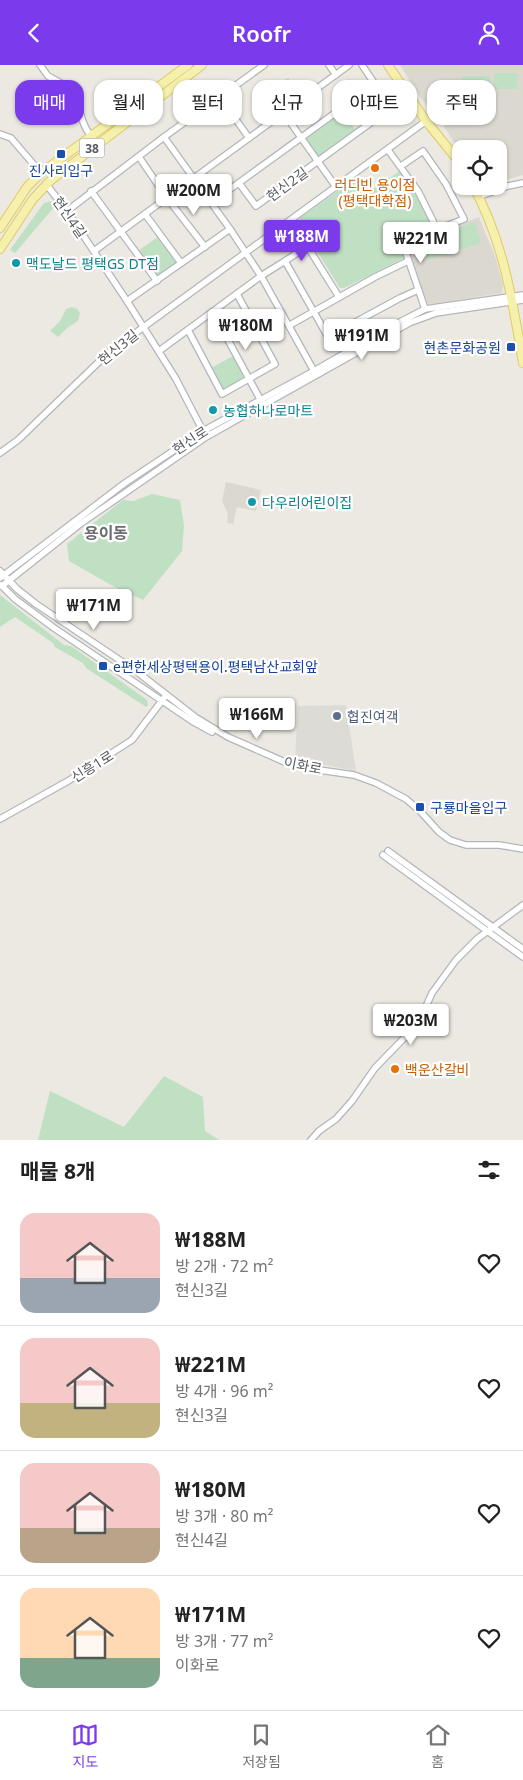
<!DOCTYPE html>
<html lang="ko">
<head>
<meta charset="utf-8">
<style>
  body { margin:0; font-family:"Noto Sans","Noto Sans KR",sans-serif; background:#f6f6f6; color:#222; height:100vh; display:flex; flex-direction:column; font-size:19px; white-space:nowrap }
  * { box-sizing:border-box; margin:0 }
  p { font-size:16px; color:#767676 }
  .icon { flex:none; width:28px; height:28px; fill:none; stroke:currentColor; stroke-width:2; stroke-linecap:round; stroke-linejoin:round }
  .map { position:relative; height:1075px; overflow:hidden }
  .details { display:flex; flex-direction:column; background:#fff; flex:1 }
  .details>* { flex:none }
  .guide { position:absolute; left:15px; top:15px; width:494px; height:45px; display:flex; gap:10px }
  .buttons { position:absolute; left:452px; top:75px; display:grid; gap:10px }
  .buttons a { display:grid; place-items:center; width:55px; height:55px; border-radius:10px; background:#fff; box-shadow:0 1px 4px #0004; font-size:25px }
  .price { position:absolute; translate:-50% -42px; padding:0 11px; border-radius:5px; background:#fff; color:#222; font-size:16px; line-height:32px; filter:drop-shadow(0 1px 2px #0008) }
  .price::after { content:''; position:absolute; left:50%; top:30px; width:15px; height:11px; margin-left:-8px; background:inherit; clip-path:polygon(0 0,100% 0,50% 100%) }
  .price.on { background:#7c3aed; color:#fff }
  ul { padding:0; list-style:none }
  li { display:flex; align-items:center; gap:15px; height:125px; padding:0 20px }
  li+li { border-top:1px solid #e0e0e0 }
  li span { display:grid; place-items:center; flex:none; width:140px; height:100px; border-radius:15px; color:#555 }
  li>.icon { margin-inline-start:auto }
  span .icon { width:60px; height:60px; fill:#fffc; stroke-width:1 }
  li b { font-size:21px }
  h2 { display:flex; justify-content:space-between; align-items:center; height:60px; padding:0 20px; font-size:21px }
  .tag { padding:0 18px; border-radius:15px; background:#fff; box-shadow:0 1px 4px #0004; font-size:18px; line-height:45px }
  .tag.on { background:#7c3aed; color:#fff }
  header { display:flex; justify-content:space-between; align-items:center; height:65px; padding:0 20px; background:#7c3aed; color:#fff; font-size:22px; font-weight:600 }
  .dock { display:flex; justify-content:space-around; align-items:center; height:70px; border-top:1px solid #e0e0e0; background:#fff; font-size:14px; color:#767676 }
  .dock a { display:grid; justify-items:center; gap:2px }
  .dock .on { color:#7c3aed }
  .map>svg:first-child { display:block }
  .industrial { fill:#dcdbd5 }
  .education { fill:#dad8cf }
  .green { fill:#c0e0c3 }
  .lines { fill:none; stroke-linecap:round; stroke-linejoin:round }
  .minor-casing { stroke:#b3b6ba; stroke-width:8 }
  .major-casing { stroke:#e0ca65; stroke-width:10 }
  .minor { stroke:#fff; stroke-width:5.5 }
  .major { stroke:#f5f0ac; stroke-width:8 }
  .transit-dot { fill:#1a4fb4; stroke:#fff; stroke-width:2 }
  .food-dot { fill:#e8710a; stroke:#fff; stroke-width:2 }
  .culture-dot { fill:#0f9aa8; stroke:#fff; stroke-width:2 }
  .service-dot { fill:#5c6f8a; stroke:#fff; stroke-width:2 }
  .labels { text-anchor:middle; dominant-baseline:central; stroke-width:4.5; stroke-linejoin:round; paint-order:stroke }
  .shield { fill:#fff; stroke:#8b8d90; stroke-width:1 }
  .shield-label { font-size:12px; font-weight:bold; fill:#595c60 }
  .transit-label { font-size:14px; fill:#164399; stroke:#fff; text-anchor:start }
  .street-label { font-size:14px; fill:#595c60; stroke:#fff }
  .food-label { font-size:14px; fill:#c56008; stroke:#fff }
  .culture-label { font-size:14px; fill:#0d838f; stroke:#fff; text-anchor:start }
  .service-label { font-size:14px; fill:#4e5e75; stroke:#fff; text-anchor:start }
  .quarter-label { font-size:16px; font-weight:bold; fill:#6b6d72; stroke:#fff }
</style>
</head>
<body>
<header><svg class="icon" aria-label="back" viewBox="0 0 24 24"><path d="M15 5l-7 7 7 7"/></svg>Roofr<svg class="icon" aria-label="person" viewBox="0 0 24 24"><circle cx="12" cy="8" r="4"/><path d="M4 21q1-7 8-7t8 7"/></svg></header>
<div class="map">
<svg width="523" height="1075" viewBox="0 0 523 1075">
  <rect width="100%" height="100%" fill="#ebe9e1"/>
  <!-- industrial -->
  <path class="industrial" d="M 346,640 L 356,706 L 295,694 L 298,641 Z"/>
  <!-- education -->
  <g class="education">
    <path d="M 400,0 L 523,0 L 523,110 L 499,117 L 499,84 L 461,84 L 461,88 L 443,60 L 420,32 Z"/>
    <path d="M 479,152 L 496,194 L 503,220 L 502,228 L 431,239 L 427,238 L 407,182 L 409,179 Z"/>
    <path d="M 226,417 L 261,425 L 256,446 L 237,442 L 233,459 L 227,458 L 228,449 L 222,436 Z"/>
  </g>
  <!-- green -->
  <g class="green">
    <rect x="494" y="8" width="23" height="16"/>
    <path d="M 462,11 L 490,11 L 491,26 L 462,26 Z"/>
    <path d="M 288,13 L 301,30 L 280,45 L 267,27 Z"/>
    <path d="M 342,47 L 357,67 L 320,94 L 306,74 Z"/>
    <path d="M 400,106 L 424,143 L 431,158 L 429,161 L 402,172 L 401,178 L 405,190 L 404,193 L 344,223 L 340,223 L 300,159 L 300,153 L 359,111 L 368,122 L 373,124 Z"/>
    <path d="M 51,136 L 55,141 L 15,188 L 10,185 L 44,138 Z"/>
    <path d="M 475,157 L 481,178 L 428,195 L 421,176 Z"/>
    <path d="M 159,171 L 177,197 L 156,212 L 138,186 Z"/>
    <path d="M 72,242 L 77,244 L 80,248 L 78,256 L 67,263 L 58,272 L 50,266 L 60,256 L 66,244 Z"/>
    <path d="M 233,291 L 245,314 L 223,325 L 211,303 Z"/>
    <path d="M 152,429 L 180,435 L 184,461 L 182,486 L 143,535 L 111,520 L 69,496 L 67,479 L 123,435 L 133,436 Z"/>
    <path d="M 0,530 L 64,580 L 71,581 L 147,635 L 148,640 L 146,642 L 86,603 L 83,598 L 55,582 L 53,578 L 15,552 L 0,562 Z"/>
    <path d="M 164,1011 L 203,1032 L 205,1066 L 219,1075 L 38,1075 L 50,1026 L 124,1062 Z"/>
  </g>
  <g class="lines">
    <!-- minor casing -->
    <g class="minor-casing">
      <g id="minor">
        <path d="M 40,0 L 48,11 L 75,26 C 80,42 80,58 91,71"/>
        <path d="M 329,0 L 336,10"/>
        <path d="M 220,32 L 249,73"/>
        <path d="M 283,47 L 336,122"/>
        <path d="M 0,69 L 11,73 L 41,108"/>
        <path d="M 164,72 L 230,164 L 261,211 L 314,306"/>
        <path d="M 388,85 L 418,126 L 437,164"/>
        <path d="M 139,92 L 167,133 L 205,182"/>
        <path d="M 401,101 L 423,86 L 446,119 L 464,154 L 405,177 L 404,182 L 425,244"/>
        <path d="M 239,118 L 256,141 L 391,43 L 362,0"/>
        <path d="M 46,119 L 67,146 L 127,236 L 176,314 L 204,368"/>
        <path d="M 91,126 L 157,216"/>
        <path d="M 478,132 L 508,121 L 523,118"/>
        <path d="M 211,138 L 375,19"/>
        <path d="M 67,146 L 164,72 L 264,0"/>
        <path d="M 145,149 L 181,198"/>
        <path d="M 291,155 L 339,232"/>
        <path d="M 94,186 L 349,0"/>
        <path d="M 285,196 L 308,181"/>
        <path d="M 127,236 L 230,164"/>
        <path d="M 213,247 L 261,336"/>
        <path d="M 290,260 L 375,212 L 408,196"/>
        <path d="M 188,265 L 222,329 L 275,299 L 237,229"/>
        <path d="M 159,286 L 261,211 L 285,196 L 328,272 L 400,233 L 418,225"/>
        <path d="M 0,388 L 18,375 L 108,288 L 426,56"/>
        <path d="M 0,506 L 17,524 L 36,539 L 136,606 L 195,652 L 228,672 L 287,698 L 312,704 L 354,710 L 376,718 L 406,734 L 421,747 L 439,767 L 450,775 L 466,780 L 499,780 L 523,784"/>
        <path d="M 0,513 L 125,418 L 203,366 L 314,306 L 396,259 L 425,244 L 523,230"/>
        <path d="M 1,520 L 15,534 L 54,563 L 192,656 L 212,667"/>
        <path d="M 2,521 L 80,459 L 206,372 L 409,258 L 436,248 L 523,235"/>
        <path d="M 0,754 L 68,716 L 132,675 L 164,633"/>
        <path d="M 388,786 L 523,884"/>
        <path d="M 383,790 L 523,892"/>
        <path d="M 311,1075 L 319,1066 L 336,1054 L 352,1036 L 375,1003 L 409,968 L 424,946 L 432,928 L 456,895 L 477,874 L 523,840"/>
      </g>
    </g>
    <!-- major casing -->
    <g class="major-casing">
      <g id="major">
        <path d="M 388,0 L 426,56 L 456,93 L 461,102"/>
        <path d="M 473,121 C 503,175 513,237 523,298"/>
        <path d="M 0,163 L 27,122 L 41,108 L 188,0"/>
        <path d="M 0,184 L 33,134 L 50,116 L 202,0"/>
      </g>
    </g>
    <!-- minor -->
    <use href="#minor" class="minor"/>
    <!-- major -->
    <use href="#major" class="major"/>
  </g>
  <!-- markers -->
  <g class="transit-dot">
    <rect x="56" y="84" width="10" height="10" rx="2.5"/>
    <rect x="506" y="277" width="10" height="10" rx="2.5"/>
    <rect x="98" y="596" width="10" height="10" rx="2.5"/>
    <rect x="415" y="737" width="10" height="10" rx="2.5"/>
  </g>
  <g class="food-dot">
    <circle cx="375" cy="103" r="5"/>
    <circle cx="395" cy="1004" r="5"/>
  </g>
  <g class="culture-dot">
    <circle cx="16" cy="198" r="5"/>
    <circle cx="213" cy="345" r="5"/>
    <circle cx="252" cy="437" r="5"/>
  </g>
  <circle class="service-dot" cx="337" cy="651" r="5"/>
  <g class="labels">
    <!-- shield labels -->
    <rect class="shield" x="79.5" y="73.5" width="25" height="19" rx="4"/>
    <g class="shield-label">
      <text x="92" y="83">38</text>
    </g>
    <!-- transit labels -->
    <g class="transit-label">
      <text x="61" y="105" text-anchor="middle">진사리입구</text>
      <text x="501" y="282" text-anchor="end">현촌문화공원</text>
      <text x="113" y="601">e편한세상평택용이.평택남산교회앞</text>
      <text x="430" y="742">구룡마을입구</text>
    </g>
    <!-- street labels -->
    <g class="street-label">
      <text transform="translate(287 119) rotate(-36)">현신2길</text>
      <text transform="translate(70 152) rotate(55)">현신4길</text>
      <text transform="translate(118 282) rotate(-39)">현신3길</text>
      <text transform="translate(190 375) rotate(-33)">현신로</text>
      <text transform="translate(303 700) rotate(11)">이화로</text>
      <text transform="translate(92 701) rotate(-32)">신흥1로</text>
    </g>
    <!-- food labels -->
    <g class="food-label">
      <text x="375" y="119">러디빈 용이점<tspan x="375" dy="16">(평택대학점)</tspan></text>
      <text x="405" y="1004" text-anchor="start">백운산갈비</text>
    </g>
    <!-- culture labels -->
    <g class="culture-label">
      <text x="26" y="198">맥도날드 평택GS DT점</text>
      <text x="223" y="345">농협하나로마트</text>
      <text x="262" y="437">다우리어린이집</text>
    </g>
    <!-- service labels -->
    <g class="service-label">
      <text x="347" y="651">협진여객</text>
    </g>
    <!-- quarter labels -->
    <g class="quarter-label">
      <text x="106" y="468">용이동</text>
    </g>
  </g>
</svg>
<div class="buttons">
<a><svg class="icon" aria-label="locate" viewBox="0 0 24 24"><circle cx="12" cy="12" r="6"/><path d="M12 2v4M12 18v4M2 12h4M18 12h4"/></svg></a>
</div>
<b class="price" style="left:194px;top:151px">₩200M</b>
<b class="price on" style="left:302px;top:197px">₩188M</b>
<b class="price" style="left:421px;top:199px">₩221M</b>
<b class="price" style="left:246px;top:286px">₩180M</b>
<b class="price" style="left:362px;top:296px">₩191M</b>
<b class="price" style="left:94px;top:566px">₩171M</b>
<b class="price" style="left:257px;top:675px">₩166M</b>
<b class="price" style="left:411px;top:981px">₩203M</b>
<div class="guide">
<a class="tag on">매매</a>
<a class="tag">월세</a>
<a class="tag">필터</a>
<a class="tag">신규</a>
<a class="tag">아파트</a>
<a class="tag">주택</a>
</div>
</div>
<section class="details">
<h2>매물 8개<svg class="icon" aria-label="filters" viewBox="0 0 24 24"><path d="M4 7h16M4 17h16"/><circle cx="9" cy="7" r="2"/><circle cx="15" cy="17" r="2"/></svg></h2>
<ul>
<li><span style="background:linear-gradient(#f6c9c9 65%,#9aa5b1 0)"><svg class="icon" aria-label="home" viewBox="0 0 24 24"><path d="M3 11l9-7 9 7M6 9v11h12V9"/></svg></span><div><b>₩188M</b><p>방 2개 · 72 m²</p><p>현신3길</p></div><svg class="icon" aria-label="heart" viewBox="0 0 24 24"><path d="M12 20l-8-8c-3-5 5-10 8-4 3-6 11-1 8 4z"/></svg></li>
<li><span style="background:linear-gradient(#f6c9c9 65%,#c2b280 0)"><svg class="icon" aria-label="home" viewBox="0 0 24 24"><path d="M3 11l9-7 9 7M6 9v11h12V9"/></svg></span><div><b>₩221M</b><p>방 4개 · 96 m²</p><p>현신3길</p></div><svg class="icon" aria-label="heart" viewBox="0 0 24 24"><path d="M12 20l-8-8c-3-5 5-10 8-4 3-6 11-1 8 4z"/></svg></li>
<li><span style="background:linear-gradient(#f6c9c9 65%,#b9a48a 0)"><svg class="icon" aria-label="home" viewBox="0 0 24 24"><path d="M3 11l9-7 9 7M6 9v11h12V9"/></svg></span><div><b>₩180M</b><p>방 3개 · 80 m²</p><p>현신4길</p></div><svg class="icon" aria-label="heart" viewBox="0 0 24 24"><path d="M12 20l-8-8c-3-5 5-10 8-4 3-6 11-1 8 4z"/></svg></li>
<li><span style="background:linear-gradient(#ffd9b3 70%,#7fa58c 0)"><svg class="icon" aria-label="home" viewBox="0 0 24 24"><path d="M3 11l9-7 9 7M6 9v11h12V9"/></svg></span><div><b>₩171M</b><p>방 3개 · 77 m²</p><p>이화로</p></div><svg class="icon" aria-label="heart" viewBox="0 0 24 24"><path d="M12 20l-8-8c-3-5 5-10 8-4 3-6 11-1 8 4z"/></svg></li>
</ul>
</section>
<nav class="dock">
<a class="on"><svg class="icon" aria-label="map" viewBox="0 0 24 24"><path d="M3 6l6-2 6 2 6-2v14l-6 2-6-2-6 2zM9 4v14M15 6v14"/></svg>지도</a>
<a><svg class="icon" aria-label="saved" viewBox="0 0 24 24"><path d="M7 4h10v16l-5-4-5 4z"/></svg>저장됨</a>
<a><svg class="icon" aria-label="home" viewBox="0 0 24 24"><path d="M3 11l9-7 9 7M6 9v11h12V9"/></svg>홈</a>
</nav>
</body>
</html>
